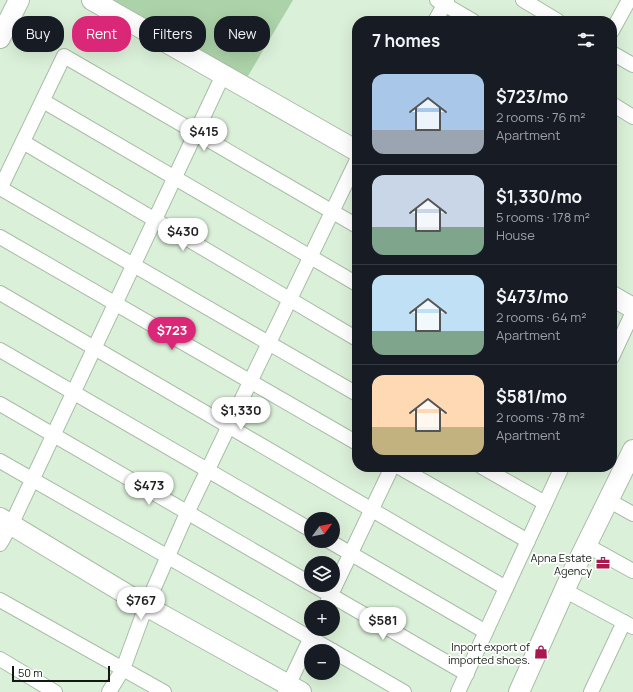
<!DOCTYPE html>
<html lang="en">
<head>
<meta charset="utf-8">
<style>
  body { margin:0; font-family:Manrope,sans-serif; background:#242831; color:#f1f3f6; height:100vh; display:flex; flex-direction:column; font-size:15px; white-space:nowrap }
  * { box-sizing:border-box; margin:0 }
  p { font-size:13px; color:#9ea1a6 }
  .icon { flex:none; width:22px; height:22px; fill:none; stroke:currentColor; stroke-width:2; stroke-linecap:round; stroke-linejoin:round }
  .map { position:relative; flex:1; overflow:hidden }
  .drawer { position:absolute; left:352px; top:16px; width:265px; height:456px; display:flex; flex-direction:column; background:#171b24; border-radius:16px; box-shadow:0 4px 16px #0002 }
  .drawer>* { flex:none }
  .banner { position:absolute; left:12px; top:16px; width:280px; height:36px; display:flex; gap:8px }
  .needle { width:26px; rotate:58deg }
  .controls { position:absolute; left:304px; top:512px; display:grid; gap:8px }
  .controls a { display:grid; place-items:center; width:36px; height:36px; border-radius:50%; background:#171b24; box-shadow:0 4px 16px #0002; font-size:20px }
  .scale { position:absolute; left:12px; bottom:10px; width:98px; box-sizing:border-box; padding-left:4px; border:2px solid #121911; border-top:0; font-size:11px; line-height:14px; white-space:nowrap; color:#121911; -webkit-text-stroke:3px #fff; paint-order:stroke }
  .price { position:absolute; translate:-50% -34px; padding:0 9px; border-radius:14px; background:#fff; color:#222; font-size:13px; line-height:26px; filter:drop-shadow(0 1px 2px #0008) }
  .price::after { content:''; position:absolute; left:50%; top:24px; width:12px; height:9px; margin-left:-6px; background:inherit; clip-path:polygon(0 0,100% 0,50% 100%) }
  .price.current { background:#db2777; color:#fff }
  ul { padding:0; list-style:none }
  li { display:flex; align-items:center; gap:12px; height:100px; padding:0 20px }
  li+li { border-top:1px solid #363941 }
  li span { display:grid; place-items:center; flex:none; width:112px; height:80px; border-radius:12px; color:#555 }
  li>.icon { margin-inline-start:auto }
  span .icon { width:48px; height:48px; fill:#fffc; stroke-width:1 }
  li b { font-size:17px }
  h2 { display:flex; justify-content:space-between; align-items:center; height:48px; padding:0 20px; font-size:17px }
  .chip { padding:0 14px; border-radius:16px; background:#171b24; box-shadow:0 4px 16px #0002; font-size:14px; line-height:36px }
  .chip.current { background:#db2777; color:#fff }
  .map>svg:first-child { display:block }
  .green { fill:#acd2a9 }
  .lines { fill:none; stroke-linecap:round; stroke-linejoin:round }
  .street-casing { stroke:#a8bda7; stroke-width:16 }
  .secondary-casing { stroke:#a8bda7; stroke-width:22 }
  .street { stroke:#fff; stroke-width:14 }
  .secondary { stroke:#fff; stroke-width:20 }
  .labels { text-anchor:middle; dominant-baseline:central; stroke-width:3.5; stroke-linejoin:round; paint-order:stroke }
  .poi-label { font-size:11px; fill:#121911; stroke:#fff; text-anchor:end }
</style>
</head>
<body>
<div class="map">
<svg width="633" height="692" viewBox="0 0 633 692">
  <rect width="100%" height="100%" fill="#dbf0d9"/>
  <!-- green -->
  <path class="green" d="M 91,0 L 293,0 L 242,86 Z"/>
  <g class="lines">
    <!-- street casing -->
    <g class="street-casing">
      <g id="street">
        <path d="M 437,0 L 473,21"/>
        <path d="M 523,0 L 558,21"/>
        <path d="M 435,21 L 447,0"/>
        <path d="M 612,31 L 629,0"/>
        <path d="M 612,53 L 633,65"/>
        <path d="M 43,101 L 357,284"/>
        <path d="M 612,104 L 633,117"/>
        <path d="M 23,142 L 357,339"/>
        <path d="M 0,188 L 357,394"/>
        <path d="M 0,189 L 64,56 L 357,226"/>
        <path d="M 0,237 L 357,443"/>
        <path d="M 0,293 L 506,588"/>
        <path d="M 0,350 L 311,530"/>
        <path d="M 612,357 L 633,312"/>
        <path d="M 0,404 L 311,584"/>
        <path d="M 0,461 L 333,651"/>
        <path d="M 399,467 L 528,541"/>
        <path d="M 482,467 L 545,503"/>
        <path d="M 608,500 L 633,514"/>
        <path d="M 329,541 L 486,632"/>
        <path d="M 0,544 L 11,525 L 223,75"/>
        <path d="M 586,545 L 633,571"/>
        <path d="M 313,585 L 467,674"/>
        <path d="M 564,590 L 633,627"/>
        <path d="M 0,600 L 164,692"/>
        <path d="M 325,607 L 392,467"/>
        <path d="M 333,651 L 404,692"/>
        <path d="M 0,659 L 55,692"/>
        <path d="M 109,692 L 123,669 L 146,606 L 187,513 L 357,160"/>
        <path d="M 285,692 L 315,629"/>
        <path d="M 458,692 L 562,467"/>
        <path d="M 591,692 L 624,622"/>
      </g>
    </g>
    <!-- secondary casing -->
    <g class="secondary-casing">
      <g id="secondary">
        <path d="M 92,0 L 357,151"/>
        <path d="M 0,38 L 19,0"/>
        <path d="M 612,296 L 633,308"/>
        <path d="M 0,518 L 146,606 L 301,692"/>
        <path d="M 519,692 L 570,578 L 633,450"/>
      </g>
    </g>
    <!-- street -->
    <use href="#street" class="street"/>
    <!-- secondary -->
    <use href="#secondary" class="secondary"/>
  </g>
  <!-- icons -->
  <defs>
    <g id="office-bare" transform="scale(1.08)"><path d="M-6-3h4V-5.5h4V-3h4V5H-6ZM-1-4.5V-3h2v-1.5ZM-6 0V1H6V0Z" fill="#aa1850" stroke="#fff" stroke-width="2.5" paint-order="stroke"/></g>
    <g id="shop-bare" transform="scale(1.08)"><path d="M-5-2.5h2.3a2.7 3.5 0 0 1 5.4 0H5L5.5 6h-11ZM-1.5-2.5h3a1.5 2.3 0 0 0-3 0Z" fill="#aa1850" stroke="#fff" stroke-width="2.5" paint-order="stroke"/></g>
  </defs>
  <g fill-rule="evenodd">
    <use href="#office-bare" x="603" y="563"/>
    <use href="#shop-bare" x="541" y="652"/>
  </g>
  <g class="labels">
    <!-- poi labels -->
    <g class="poi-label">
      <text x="592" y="557">Apna Estate<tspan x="592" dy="13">Agency</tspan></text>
      <text x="530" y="646">Inport export of<tspan x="530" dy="13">imported shoes.</tspan></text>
    </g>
  </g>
</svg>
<div class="controls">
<a><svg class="needle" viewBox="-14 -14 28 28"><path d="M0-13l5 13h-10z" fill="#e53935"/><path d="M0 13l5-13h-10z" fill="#9ea1a6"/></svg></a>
<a><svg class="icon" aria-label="layers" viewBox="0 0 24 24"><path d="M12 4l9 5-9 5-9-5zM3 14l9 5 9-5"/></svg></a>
<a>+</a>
<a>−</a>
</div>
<div class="scale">50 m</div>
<b class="price" style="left:204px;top:152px">$415</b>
<b class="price" style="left:183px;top:252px">$430</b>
<b class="price current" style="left:172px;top:351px">$723</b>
<b class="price" style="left:241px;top:431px">$1,330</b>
<b class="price" style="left:149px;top:506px">$473</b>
<b class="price" style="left:141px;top:621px">$767</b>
<b class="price" style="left:383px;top:641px">$581</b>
<div class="banner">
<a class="chip">Buy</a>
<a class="chip current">Rent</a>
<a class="chip">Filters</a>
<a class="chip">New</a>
</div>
<section class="drawer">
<h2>7 homes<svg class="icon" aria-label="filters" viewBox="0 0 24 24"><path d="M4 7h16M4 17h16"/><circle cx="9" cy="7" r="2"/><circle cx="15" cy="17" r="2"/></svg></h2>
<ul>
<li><span style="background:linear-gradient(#a9c7e8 70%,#9aa5b1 0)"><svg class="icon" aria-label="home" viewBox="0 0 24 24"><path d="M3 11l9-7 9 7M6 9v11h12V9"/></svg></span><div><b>$723/mo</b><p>2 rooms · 76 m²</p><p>Apartment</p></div></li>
<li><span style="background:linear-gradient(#c9d6e8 65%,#7fa58c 0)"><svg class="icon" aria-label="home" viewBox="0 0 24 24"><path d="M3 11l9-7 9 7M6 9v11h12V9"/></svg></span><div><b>$1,330/mo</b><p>5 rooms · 178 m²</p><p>House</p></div></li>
<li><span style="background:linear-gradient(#bfe0f5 70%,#7fa58c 0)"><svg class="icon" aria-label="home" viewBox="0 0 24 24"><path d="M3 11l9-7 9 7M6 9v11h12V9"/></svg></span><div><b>$473/mo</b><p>2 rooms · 64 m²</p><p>Apartment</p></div></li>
<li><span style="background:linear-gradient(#ffd9b3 65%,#c2b280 0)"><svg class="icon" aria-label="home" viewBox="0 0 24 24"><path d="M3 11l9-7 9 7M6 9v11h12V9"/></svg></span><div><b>$581/mo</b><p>2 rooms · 78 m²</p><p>Apartment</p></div></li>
</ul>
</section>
</div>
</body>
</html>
